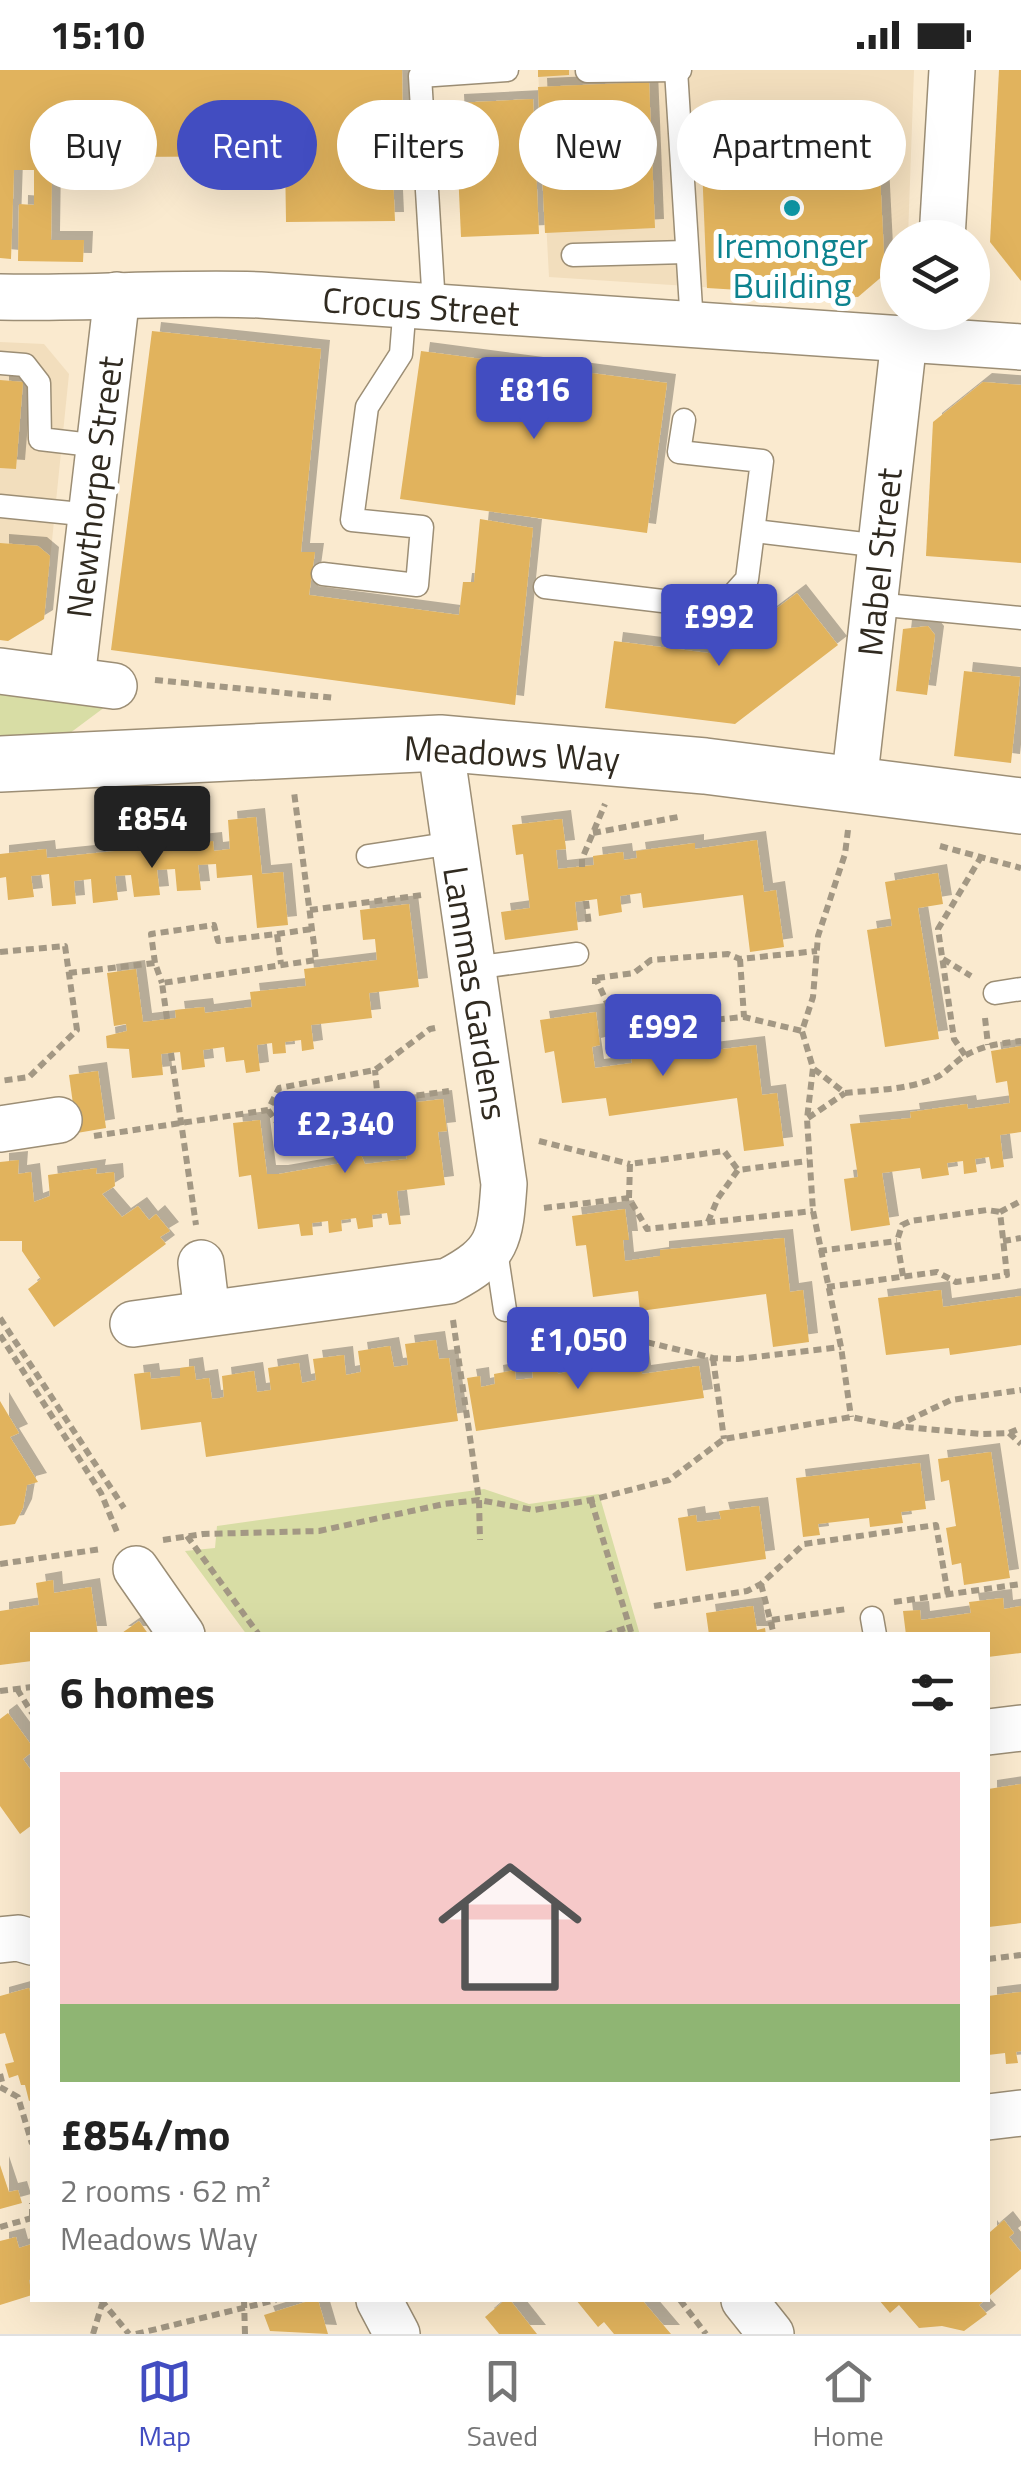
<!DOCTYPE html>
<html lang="en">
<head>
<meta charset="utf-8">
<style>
  body { margin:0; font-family:"Titillium Web",sans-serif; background:#f2f2f2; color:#222; height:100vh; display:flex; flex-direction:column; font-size:38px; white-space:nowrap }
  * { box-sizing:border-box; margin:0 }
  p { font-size:32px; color:#767676 }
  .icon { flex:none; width:55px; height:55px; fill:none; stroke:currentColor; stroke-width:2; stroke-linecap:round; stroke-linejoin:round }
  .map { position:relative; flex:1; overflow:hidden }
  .details { position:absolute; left:30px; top:1562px; width:960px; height:670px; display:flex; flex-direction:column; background:#fff; border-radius:0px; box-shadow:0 10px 40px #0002 }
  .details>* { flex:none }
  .top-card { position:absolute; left:30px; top:30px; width:962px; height:90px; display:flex; gap:20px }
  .buttons { position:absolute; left:880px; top:150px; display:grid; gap:20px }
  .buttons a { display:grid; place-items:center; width:110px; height:110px; border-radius:50%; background:#fff; box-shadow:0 10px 40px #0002; font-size:50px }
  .price { position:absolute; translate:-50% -85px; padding:0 22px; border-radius:10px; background:#424dc1; color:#fff; font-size:32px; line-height:65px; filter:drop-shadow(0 2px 5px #0008) }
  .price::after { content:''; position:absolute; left:50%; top:60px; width:30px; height:22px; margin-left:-15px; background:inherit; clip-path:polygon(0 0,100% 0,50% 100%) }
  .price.active { background:#222; color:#fff }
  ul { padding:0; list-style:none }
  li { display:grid; align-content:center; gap:20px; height:530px; padding:0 30px }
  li+li { border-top:2px solid #e0e0e0 }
  li span { display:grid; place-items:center; height:310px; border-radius:0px; color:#555 }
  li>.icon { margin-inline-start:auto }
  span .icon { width:180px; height:180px; fill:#fffc; stroke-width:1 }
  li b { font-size:42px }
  h2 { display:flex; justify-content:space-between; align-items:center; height:120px; padding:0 30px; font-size:42px }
  .pill { padding:0 35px; border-radius:45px; background:#fff; box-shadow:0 10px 40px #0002; font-size:35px; line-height:90px }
  .pill.active { background:#424dc1; color:#fff }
  .status { display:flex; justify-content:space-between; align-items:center; height:70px; padding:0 50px; background:#fff; direction:ltr }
  .status svg { height:28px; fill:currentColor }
  .tab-bar { display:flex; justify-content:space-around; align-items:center; height:140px; border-top:2px solid #e0e0e0; background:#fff; font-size:28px; color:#767676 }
  .tab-bar a { display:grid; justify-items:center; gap:5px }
  .tab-bar .active { color:#424dc1 }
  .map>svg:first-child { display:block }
  .built { fill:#f2debd }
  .green { fill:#d8dda5 }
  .building { fill:#e1b35d; filter:url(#shadow) }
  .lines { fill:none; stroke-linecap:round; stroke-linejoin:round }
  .service-casing { stroke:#9c8e75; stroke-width:25 }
  .minor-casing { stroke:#9c8e75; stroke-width:48 }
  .tertiary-casing { stroke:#9c8e75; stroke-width:58 }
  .path { stroke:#a39884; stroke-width:6; stroke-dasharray:8 5; stroke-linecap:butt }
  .service { stroke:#fff; stroke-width:22 }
  .minor { stroke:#fff; stroke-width:45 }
  .tertiary { stroke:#fff; stroke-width:55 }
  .culture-dot { fill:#0f9aa8; stroke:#fff; stroke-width:4 }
  .labels { text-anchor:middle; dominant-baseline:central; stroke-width:10; stroke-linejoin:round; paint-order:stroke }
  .culture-label { font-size:35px; fill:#0d838f; stroke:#fff }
  .street-label { font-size:35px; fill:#302a20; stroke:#fff }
</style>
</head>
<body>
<div class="status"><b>15:10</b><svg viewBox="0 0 49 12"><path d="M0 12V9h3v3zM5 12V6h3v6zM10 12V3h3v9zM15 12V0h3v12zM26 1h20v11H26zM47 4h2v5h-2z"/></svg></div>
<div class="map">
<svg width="1021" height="2264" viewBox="0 0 1021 2264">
  <defs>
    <filter id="shadow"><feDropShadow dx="9" dy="-9" stdDeviation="0" flood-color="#0004"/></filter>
  </defs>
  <rect width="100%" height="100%" fill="#faeacf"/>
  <!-- built -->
  <g class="built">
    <path d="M 538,0 L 914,0 L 908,167 L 898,168 L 897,191 L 858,227 L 549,207 Z"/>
    <path d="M 0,272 L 44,274 L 69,304 L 44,549 L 8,571 L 0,570 Z"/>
  </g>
  <!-- green -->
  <g class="green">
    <path d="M 0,614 L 121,625 L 66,666 L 0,665 Z"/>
    <path d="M 484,1419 L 529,1434 L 599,1424 L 640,1565 L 247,1565 L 185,1481 L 215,1478 L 217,1456 Z"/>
  </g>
  <!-- building -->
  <g class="building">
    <path d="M 0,0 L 402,0 L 403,85 L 392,85 L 395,151 L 286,152 L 285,86 L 120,87 L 120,101 L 52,100 L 51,170 L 84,170 L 83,192 L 18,191 L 19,134 L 34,135 L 34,100 L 14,100 L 11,189 L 0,188 Z"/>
    <path d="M 538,0 L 569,0 L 569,5 L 538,7 Z"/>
    <path d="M 999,0 L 1021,0 L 1021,211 L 990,172 Z"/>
    <path d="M 649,12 L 655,158 L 545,163 L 538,17 Z"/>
    <path d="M 533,29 L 539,164 L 461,167 L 455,33 Z"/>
    <path d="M 878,65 L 885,204 L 858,227 L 707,218 L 701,72 Z"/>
    <path d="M 152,261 L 321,279 L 301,482 L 315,482 L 309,525 L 459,545 L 463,512 L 474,512 L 480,449 L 533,458 L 515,635 L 111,580 Z"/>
    <path d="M 421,281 L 542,297 L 540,307 L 567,311 L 568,300 L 667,313 L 647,463 L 400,429 Z"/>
    <path d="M 0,310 L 23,312 L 16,399 L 0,398 Z"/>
    <path d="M 983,312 L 1021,315 L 1021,493 L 926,486 L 933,352 Z"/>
    <path d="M 0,473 L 38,476 L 50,486 L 44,549 L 8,571 L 0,570 Z"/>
    <path d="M 797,523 L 838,575 L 735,654 L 605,638 L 614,571 L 716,584 Z"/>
    <path d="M 928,556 L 935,565 L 927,625 L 896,621 L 903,559 Z"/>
    <path d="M 964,601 L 1020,607 L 1011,693 L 954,686 Z"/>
    <path d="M 256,747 L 262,804 L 283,802 L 288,855 L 257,858 L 252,805 L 217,808 L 216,794 L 198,795 L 201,820 L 177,821 L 175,799 L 157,800 L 160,825 L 134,827 L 131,805 L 115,806 L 118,830 L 93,833 L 91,809 L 74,811 L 76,834 L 52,836 L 49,804 L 31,806 L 34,827 L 8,830 L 6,807 L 0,808 L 0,784 L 46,779 L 47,788 L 213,771 L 214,781 L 230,779 L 228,750 Z"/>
    <path d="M 562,749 L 566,779 L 556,780 L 558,799 L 594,795 L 593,786 L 623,782 L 624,790 L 637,788 L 636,781 L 695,773 L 695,779 L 757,770 L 764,822 L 776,820 L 784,877 L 750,882 L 743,825 L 643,838 L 641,823 L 620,826 L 622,842 L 599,846 L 597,829 L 575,832 L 578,860 L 505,870 L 501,842 L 530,838 L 523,784 L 516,785 L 512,755 Z"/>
    <path d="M 938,803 L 943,834 L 918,838 L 939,969 L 885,977 L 867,860 L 892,856 L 885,812 Z"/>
    <path d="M 409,834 L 419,917 L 369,923 L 372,948 L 311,955 L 314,979 L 302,981 L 301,970 L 285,972 L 286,983 L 273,984 L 272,973 L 257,975 L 260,1001 L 246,1003 L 244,990 L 226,992 L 224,977 L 203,980 L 205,997 L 182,1000 L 180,982 L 161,984 L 163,1005 L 132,1008 L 129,979 L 107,978 L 106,966 L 127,961 L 126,954 L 114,956 L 107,903 L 136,899 L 143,952 L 176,948 L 175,940 L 204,937 L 205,943 L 252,937 L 250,922 L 306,916 L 304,899 L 377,890 L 375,869 L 363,870 L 360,840 Z"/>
    <path d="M 596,942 L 600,975 L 592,977 L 595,998 L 632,993 L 631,986 L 689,979 L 690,983 L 756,975 L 762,1025 L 777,1023 L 784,1076 L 744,1081 L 737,1028 L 609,1046 L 606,1028 L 562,1033 L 554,981 L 545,983 L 540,950 Z"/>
    <path d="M 1021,976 L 1021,1062 L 1000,1065 L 1004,1097 L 991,1099 L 989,1087 L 975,1089 L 977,1102 L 964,1104 L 963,1091 L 947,1093 L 949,1105 L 922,1109 L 920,1098 L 882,1103 L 890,1155 L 851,1161 L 844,1109 L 858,1107 L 850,1054 L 911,1048 L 910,1042 L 967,1034 L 968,1039 L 1010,1033 L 1007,1011 L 996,1013 L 991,981 Z"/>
    <path d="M 98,1001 L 106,1058 L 77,1063 L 69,1005 Z"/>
    <path d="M 443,1029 L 447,1061 L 438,1062 L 445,1115 L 397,1121 L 401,1154 L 389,1155 L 387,1143 L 372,1145 L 373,1157 L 358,1159 L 356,1148 L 341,1150 L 342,1161 L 329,1163 L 328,1151 L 312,1153 L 313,1165 L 301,1166 L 299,1154 L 258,1159 L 251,1105 L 239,1107 L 233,1053 L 260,1050 L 267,1104 L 279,1104 L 348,1092 L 347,1087 L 361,1085 L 365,1094 L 407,1089 L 404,1066 L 396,1067 L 392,1035 Z"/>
    <path d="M 19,1090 L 18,1104 L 31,1102 L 34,1132 L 50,1126 L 48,1105 L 97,1098 L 96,1104 L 114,1102 L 115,1116 L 102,1124 L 122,1147 L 138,1136 L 149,1150 L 156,1144 L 170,1161 L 160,1167 L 166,1174 L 54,1257 L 28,1219 L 41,1209 L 22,1181 L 22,1171 L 0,1171 L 0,1092 Z"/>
    <path d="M 625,1139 L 629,1170 L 623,1170 L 625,1191 L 660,1186 L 660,1180 L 784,1168 L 790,1222 L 803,1220 L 809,1272 L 773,1277 L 766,1224 L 640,1241 L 638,1221 L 593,1227 L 586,1175 L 576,1176 L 572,1146 Z"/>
    <path d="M 941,1220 L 943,1237 L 1021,1226 L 1021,1275 L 950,1285 L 949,1278 L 886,1285 L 878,1228 Z"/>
    <path d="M 436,1270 L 439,1289 L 449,1288 L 458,1351 L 206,1387 L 201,1352 L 141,1360 L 134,1304 L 150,1302 L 151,1309 L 180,1306 L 180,1298 L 194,1296 L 196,1310 L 209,1308 L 212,1329 L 220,1328 L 224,1327 L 222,1306 L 254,1301 L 257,1322 L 271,1320 L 268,1298 L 299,1293 L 302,1313 L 316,1310 L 313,1289 L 344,1285 L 346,1305 L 361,1302 L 358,1281 L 390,1276 L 394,1297 L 408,1295 L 405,1274 Z"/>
    <path d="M 630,1280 L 632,1291 L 640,1290 L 642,1304 L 699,1296 L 704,1328 L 476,1361 L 467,1308 L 480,1306 L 481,1317 L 495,1314 L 494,1304 L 515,1300 L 516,1310 L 533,1308 L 532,1297 L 556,1294 L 558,1304 L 576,1300 L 575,1289 L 602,1285 L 604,1296 L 618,1295 L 616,1283 Z"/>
    <path d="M 0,1331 L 19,1363 L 10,1367 L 38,1412 L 27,1415 L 23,1438 L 15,1454 L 0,1456 Z"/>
    <path d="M 991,1382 L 1010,1508 L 964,1515 L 961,1493 L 952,1495 L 946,1458 L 956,1456 L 949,1410 L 941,1412 L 938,1389 Z"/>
    <path d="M 920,1393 L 926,1439 L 901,1442 L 903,1453 L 870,1457 L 869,1448 L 818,1454 L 820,1465 L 803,1467 L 796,1408 Z"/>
    <path d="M 759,1436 L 766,1489 L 686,1501 L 678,1448 L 696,1445 L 697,1452 L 721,1449 L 719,1441 Z"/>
    <path d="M 53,1510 L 54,1523 L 91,1517 L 98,1565 L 32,1565 L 32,1591 L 0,1595 L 0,1541 L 39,1535 L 36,1513 Z"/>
    <path d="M 1003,1528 L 1004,1539 L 1021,1536 L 1021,1583 L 988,1587 L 988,1565 L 906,1565 L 903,1541 L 920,1540 L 921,1550 L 971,1543 L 969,1532 Z"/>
    <path d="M 753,1536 L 757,1560 L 765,1558 L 766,1565 L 709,1565 L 706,1543 Z"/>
    <path d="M 139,1551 L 149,1565 L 119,1565 Z"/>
    <path d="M 8,1643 L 32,1676 L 32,1682 L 23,1689 L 30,1699 L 32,1697 L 32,1755 L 20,1764 L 0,1736 L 0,1649 Z"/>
    <path d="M 1021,1714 L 1021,1853 L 989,1857 L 988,1719 Z"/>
    <path d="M 29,1918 L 32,1929 L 32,2030 L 29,2031 L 25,2015 L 21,2015 L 18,2005 L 9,2008 L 5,1994 L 14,1992 L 5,1963 L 0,1964 L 0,1926 Z"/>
    <path d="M 1021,1922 L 1021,1981 L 1016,1982 L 1018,1993 L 1006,1994 L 1005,1983 L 988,1985 L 988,1926 Z"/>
    <path d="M 0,2095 L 9,2122 L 18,2120 L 22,2133 L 0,2139 Z"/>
    <path d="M 1004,2150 L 1014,2163 L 1009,2167 L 1021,2182 L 1021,2199 L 988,2227 L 988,2159 L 990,2162 Z"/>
    <path d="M 16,2167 L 19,2178 L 32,2174 L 32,2209 L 29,2210 L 32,2225 L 0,2235 L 0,2171 Z"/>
    <path d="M 312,2230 L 318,2230 L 328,2264 L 270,2261 L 264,2245 Z"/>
    <path d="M 505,2230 L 510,2230 L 537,2264 L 499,2264 L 485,2247 Z"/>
    <path d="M 576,2230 L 642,2230 L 671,2264 L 614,2264 L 604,2252 L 598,2257 Z"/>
    <path d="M 879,2230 L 985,2230 L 979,2235 L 987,2244 L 964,2261 L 942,2256 L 919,2258 L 899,2235 L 890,2243 Z"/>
  </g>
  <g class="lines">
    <!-- service casing -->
    <g class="service-casing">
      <g id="service">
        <path d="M 676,0 L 692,254"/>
        <path d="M 587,1 L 680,0"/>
        <path d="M 573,185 L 686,182"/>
        <path d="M 434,235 L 420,6 L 507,0"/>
        <path d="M 0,293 L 25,295 L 39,313 L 40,369 L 100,376"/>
        <path d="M 0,436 L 91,445"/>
        <path d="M 755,461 L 881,476"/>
        <path d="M 323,504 L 417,515 L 422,457 L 352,450 L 367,337 L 401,284 L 405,234"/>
        <path d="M 545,517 L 721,538 L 747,509 L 762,391 L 679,382 L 684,350"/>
        <path d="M 875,534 L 1021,548"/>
        <path d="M 368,786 L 453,773"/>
        <path d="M 473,898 L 577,884"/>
        <path d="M 995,923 L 1021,919"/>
        <path d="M 495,1174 L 505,1240"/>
        <path d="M 872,1548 L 875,1565"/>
      </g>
    </g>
    <!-- minor casing -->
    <g class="minor-casing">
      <g id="minor">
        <path d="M 942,168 L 952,0"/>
        <path d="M 0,227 C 87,229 173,222 260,225 L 1021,277"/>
        <path d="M 0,601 L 114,616"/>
        <path d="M 72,609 L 117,225"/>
        <path d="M 854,714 L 904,270"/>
        <path d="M 0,1059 L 59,1050"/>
        <path d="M 201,1193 L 207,1243"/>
        <path d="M 133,1254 L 448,1211 C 499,1184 500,1170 504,1114 L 440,673"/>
        <path d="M 136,1499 L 182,1565"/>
        <path d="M 988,1662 L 1021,1658"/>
        <path d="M 0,1870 L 18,1868 L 32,1872"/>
        <path d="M 988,2047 L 1021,2043"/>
        <path d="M 379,2230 L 397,2264"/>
        <path d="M 744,2230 L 771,2264"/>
      </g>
    </g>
    <!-- tertiary casing -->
    <g class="tertiary-casing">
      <path id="tertiary" d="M 0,694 L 440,673 L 705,696 L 1021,736"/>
    </g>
    <!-- path -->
    <g class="path">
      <path d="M 155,610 L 336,628"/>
      <path d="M 848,760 L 845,784 L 818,866 L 813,927 L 802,961 L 813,998 L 807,1049 L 813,1141 L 841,1277 L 851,1347"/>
      <path d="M 593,763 L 678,747"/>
      <path d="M 940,776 L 1021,798"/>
      <path d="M 582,797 L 582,789 L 605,734"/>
      <path d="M 586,831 L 589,856"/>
      <path d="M 310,840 L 422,825"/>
      <path d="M 277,864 L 312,859"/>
      <path d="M 0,882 L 65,876 L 77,960 L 29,1007 L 0,1011"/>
      <path d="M 740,889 L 744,947"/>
      <path d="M 943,889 L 971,906"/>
      <path d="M 155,893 L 151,864 L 214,855 L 218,871 L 277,864 L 281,894"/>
      <path d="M 69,903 L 155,893 L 162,913"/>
      <path d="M 597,908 L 634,903 L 651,890 L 728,884 L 740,889 L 817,881"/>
      <path d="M 592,911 L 597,911 L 619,959 L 744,947 L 802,961"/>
      <path d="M 985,948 L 988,975"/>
      <path d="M 167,949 L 162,913 L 316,890 L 294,722"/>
      <path d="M 171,983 L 196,1155"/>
      <path d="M 965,985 L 954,969 L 938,859 L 981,787"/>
      <path d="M 814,999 L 845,1023 C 873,1020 903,1020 930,1010 C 946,1005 954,991 968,984 C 985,975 1003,973 1021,971"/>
      <path d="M 378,1031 L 449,1021"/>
      <path d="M 268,1040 L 295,1077 L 366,1068 L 378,1031 L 375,1000"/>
      <path d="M 808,1048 L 845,1023"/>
      <path d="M 94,1066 L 268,1040 L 279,1018 L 375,1000 L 430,959 L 440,957"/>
      <path d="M 539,1071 L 630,1094"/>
      <path d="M 629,1128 L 630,1094 L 724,1081 L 738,1100"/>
      <path d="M 544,1138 L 629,1128 L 647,1159 L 813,1141"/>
      <path d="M 708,1152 L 718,1128 L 738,1100 L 808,1091"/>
      <path d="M 1003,1171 L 1021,1168"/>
      <path d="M 819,1181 L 897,1171"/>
      <path d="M 903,1206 L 897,1171 L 902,1155 L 911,1151 L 987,1140 L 1000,1142"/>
      <path d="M 827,1217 L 937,1202 L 956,1212 L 1007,1205 L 1000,1142 L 1021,1131"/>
      <path d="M 533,1245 L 713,1288 L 738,1289 L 841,1277"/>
      <path d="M 0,1248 L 124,1438"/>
      <path d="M 453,1250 L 479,1430 L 480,1470"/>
      <path d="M 0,1265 L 101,1423 L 117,1462"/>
      <path d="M 713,1288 L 724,1369"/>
      <path d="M 896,1356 L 951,1330 L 1021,1320"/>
      <path d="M 1009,1363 L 1021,1374"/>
      <path d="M 591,1430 L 632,1565"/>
      <path d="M 187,1466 L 259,1565"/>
      <path d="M 163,1470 L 203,1464 L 319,1461 L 444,1434 L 479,1430 L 534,1440 L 591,1430 L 669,1410 L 724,1369 L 851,1347 L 895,1356 L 981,1364 L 1009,1363 L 1021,1358"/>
      <path d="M 0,1494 L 101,1479"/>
      <path d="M 761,1514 L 774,1565"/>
      <path d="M 894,1532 L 1021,1514"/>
      <path d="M 654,1536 L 747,1521 L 761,1514 L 804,1474 L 936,1455 L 948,1525"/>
      <path d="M 772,1550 L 847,1539"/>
      <path d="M 605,1565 L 629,1557"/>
      <path d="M 17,1619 L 32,1643"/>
      <path d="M 0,1621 L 32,1617"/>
      <path d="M 988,1889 L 1021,1885"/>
      <path d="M 0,2004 L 3,2016"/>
      <path d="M 0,2017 L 18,2027 L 32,2074"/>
      <path d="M 32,2147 L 32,2133"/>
      <path d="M 0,2157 L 32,2148"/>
      <path d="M 101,2230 L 129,2264"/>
      <path d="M 244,2230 L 245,2264"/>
      <path d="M 680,2230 L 706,2264"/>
      <path d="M 93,2264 L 102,2234"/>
      <path d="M 136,2264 L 276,2230"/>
    </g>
    <!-- service -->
    <use href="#service" class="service"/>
    <!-- minor -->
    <use href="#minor" class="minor"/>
    <!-- tertiary -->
    <use href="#tertiary" class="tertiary"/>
  </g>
  <!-- markers -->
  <circle class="culture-dot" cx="792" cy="138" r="10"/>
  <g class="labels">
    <!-- culture labels -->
    <g class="culture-label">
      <text x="792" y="175">Iremonger<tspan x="792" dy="40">Building</tspan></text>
    </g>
    <!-- street labels -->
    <g class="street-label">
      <text transform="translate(421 236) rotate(4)">Crocus Street</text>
      <text transform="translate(94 417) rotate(-83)">Newthorpe Street</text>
      <text transform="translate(879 492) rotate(-84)">Mabel Street</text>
      <text transform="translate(512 683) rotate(3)">Meadows Way</text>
      <text transform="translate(476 923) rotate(81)">Lammas Gardens</text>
    </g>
  </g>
</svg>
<div class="buttons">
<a><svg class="icon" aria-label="layers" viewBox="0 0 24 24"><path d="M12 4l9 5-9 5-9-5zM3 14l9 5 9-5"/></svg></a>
</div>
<b class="price" style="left:534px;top:372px">£816</b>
<b class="price" style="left:719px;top:599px">£992</b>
<b class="price active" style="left:152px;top:801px">£854</b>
<b class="price" style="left:663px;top:1009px">£992</b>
<b class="price" style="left:345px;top:1106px">£2,340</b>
<b class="price" style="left:578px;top:1322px">£1,050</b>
<div class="top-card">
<a class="pill">Buy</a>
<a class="pill active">Rent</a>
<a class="pill">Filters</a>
<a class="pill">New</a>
<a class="pill">Apartment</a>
</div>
<section class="details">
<h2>6 homes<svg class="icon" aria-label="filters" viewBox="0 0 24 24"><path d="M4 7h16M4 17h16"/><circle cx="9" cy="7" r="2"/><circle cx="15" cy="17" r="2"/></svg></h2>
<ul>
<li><span style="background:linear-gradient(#f6c9c9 75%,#8fb573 0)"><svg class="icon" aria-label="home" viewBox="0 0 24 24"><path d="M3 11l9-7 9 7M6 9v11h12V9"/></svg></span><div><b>£854/mo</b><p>2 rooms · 62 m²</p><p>Meadows Way</p></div></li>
</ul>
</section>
</div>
<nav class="tab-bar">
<a class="active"><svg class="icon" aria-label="map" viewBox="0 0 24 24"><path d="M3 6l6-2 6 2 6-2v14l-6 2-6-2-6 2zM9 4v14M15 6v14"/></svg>Map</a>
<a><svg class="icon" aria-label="saved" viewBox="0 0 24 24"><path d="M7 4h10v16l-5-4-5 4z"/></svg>Saved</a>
<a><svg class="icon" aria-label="home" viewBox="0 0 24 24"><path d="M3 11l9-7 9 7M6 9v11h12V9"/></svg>Home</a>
</nav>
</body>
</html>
